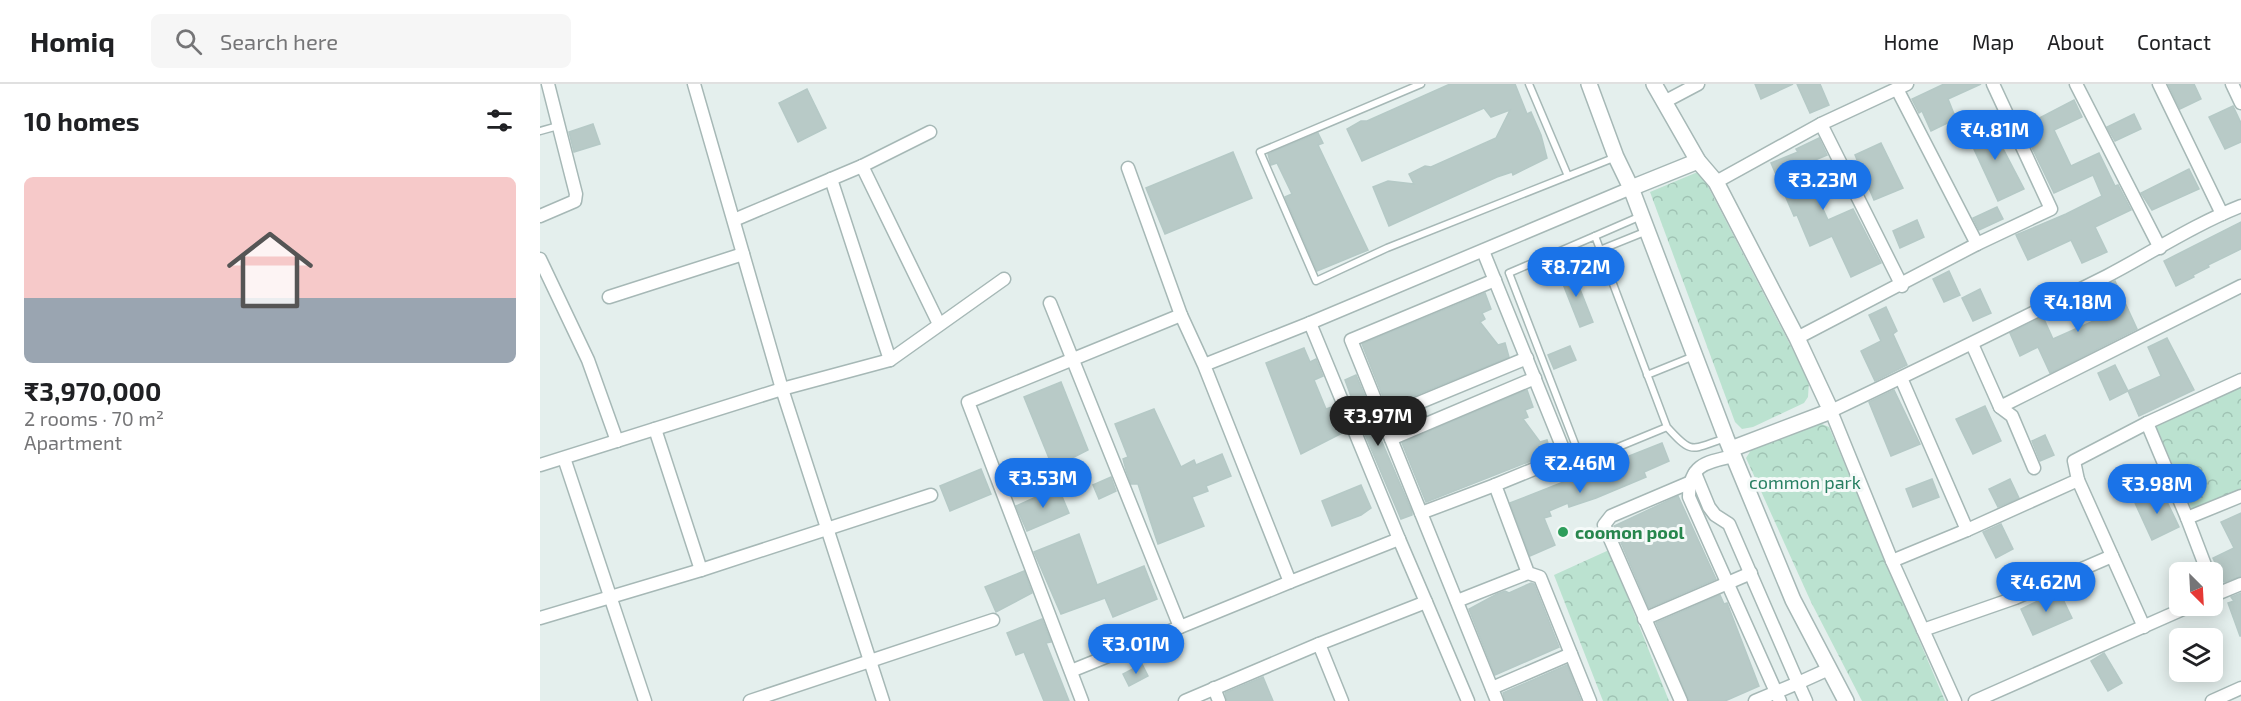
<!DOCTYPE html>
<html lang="en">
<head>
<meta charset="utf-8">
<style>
  body { margin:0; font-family:"Exo 2",sans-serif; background:#f6f6f6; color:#202124; height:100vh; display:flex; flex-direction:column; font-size:22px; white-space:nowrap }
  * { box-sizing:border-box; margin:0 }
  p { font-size:20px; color:#757577 }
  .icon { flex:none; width:33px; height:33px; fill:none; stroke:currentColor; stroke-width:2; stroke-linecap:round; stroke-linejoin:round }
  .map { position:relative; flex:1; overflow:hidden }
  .side { display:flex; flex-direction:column; background:#fff; width:540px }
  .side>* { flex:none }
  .needle { width:39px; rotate:156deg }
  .buttons { position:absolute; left:1629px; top:478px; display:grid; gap:12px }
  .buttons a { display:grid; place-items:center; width:54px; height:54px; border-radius:9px; background:#fff; box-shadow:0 3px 15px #0003; font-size:30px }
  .price { position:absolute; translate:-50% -51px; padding:0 14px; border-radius:21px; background:#1a73e8; color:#fff; font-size:20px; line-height:39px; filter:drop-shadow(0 2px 3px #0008) }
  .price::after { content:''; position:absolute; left:50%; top:36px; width:18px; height:14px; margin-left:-9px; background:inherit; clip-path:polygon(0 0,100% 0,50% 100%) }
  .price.active { background:#222; color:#fff }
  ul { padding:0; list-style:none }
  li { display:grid; align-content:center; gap:12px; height:318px; padding:0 24px }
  li span { display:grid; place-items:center; height:186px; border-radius:9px; color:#555 }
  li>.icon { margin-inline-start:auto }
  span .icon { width:108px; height:108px; fill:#fffc; stroke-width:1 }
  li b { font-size:26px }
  h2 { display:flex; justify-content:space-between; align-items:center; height:72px; padding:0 24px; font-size:26px }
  header { display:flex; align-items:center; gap:36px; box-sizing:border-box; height:84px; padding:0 30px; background:#fff; border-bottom:2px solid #e0e0e0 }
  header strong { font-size:28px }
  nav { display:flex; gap:33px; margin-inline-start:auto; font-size:21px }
  .search { width:420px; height:54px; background:#f6f6f6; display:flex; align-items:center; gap:15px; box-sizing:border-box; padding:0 21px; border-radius:9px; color:#757577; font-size:22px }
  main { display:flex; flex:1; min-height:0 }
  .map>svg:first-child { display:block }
  .park { fill:url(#park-crowns) }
  .building { fill:#b8cac7; stroke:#b5c9c6; stroke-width:1.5 }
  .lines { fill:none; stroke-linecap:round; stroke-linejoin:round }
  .service-casing { stroke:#a6b8b6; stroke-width:9 }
  .minor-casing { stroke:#a6b8b6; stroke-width:15 }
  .tertiary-casing { stroke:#a6b8b6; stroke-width:18 }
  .service { stroke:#fff; stroke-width:6 }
  .minor { stroke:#fff; stroke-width:12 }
  .tertiary { stroke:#fff; stroke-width:15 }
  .leisure-dot { fill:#2e9e5b; stroke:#f5faf9; stroke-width:2 }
  .labels { text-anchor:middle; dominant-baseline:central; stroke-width:6; stroke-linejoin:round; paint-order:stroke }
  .park-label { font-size:18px; fill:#267e61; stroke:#f5faf9 }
  .leisure-label { font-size:18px; font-weight:bold; fill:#27864d; stroke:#f5faf9; text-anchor:start }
</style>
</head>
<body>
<header>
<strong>Homiq</strong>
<div class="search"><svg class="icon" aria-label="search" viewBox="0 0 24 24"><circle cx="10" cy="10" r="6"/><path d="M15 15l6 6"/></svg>Search here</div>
<nav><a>Home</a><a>Map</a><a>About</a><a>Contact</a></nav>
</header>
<main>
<section class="side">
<h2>10 homes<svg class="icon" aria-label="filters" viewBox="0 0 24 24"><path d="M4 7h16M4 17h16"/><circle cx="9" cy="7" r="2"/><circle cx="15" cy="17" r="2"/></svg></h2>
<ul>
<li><span style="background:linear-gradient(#f6c9c9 65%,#9aa5b1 0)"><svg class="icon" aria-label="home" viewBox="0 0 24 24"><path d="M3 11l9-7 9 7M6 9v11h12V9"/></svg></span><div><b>₹3,970,000</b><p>2 rooms · 70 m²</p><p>Apartment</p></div></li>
</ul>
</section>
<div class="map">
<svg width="1701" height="617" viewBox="0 0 1701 617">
  <defs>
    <pattern id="park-crowns" width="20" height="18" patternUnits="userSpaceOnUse" patternTransform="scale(1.5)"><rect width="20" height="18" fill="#bbe2d0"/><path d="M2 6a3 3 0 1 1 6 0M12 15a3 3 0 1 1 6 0" fill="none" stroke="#a0c3b4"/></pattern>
  </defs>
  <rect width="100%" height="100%" fill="#e4efed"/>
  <!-- park -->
  <g class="park">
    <path d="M 1160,87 L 1269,297 L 1268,313 L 1264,319 L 1213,343 L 1202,345 L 1195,338 L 1110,108 Z"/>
    <path d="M 1701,303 L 1701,406 L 1652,426 L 1616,342 Z"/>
    <path d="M 1277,338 L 1289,343 L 1405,617 L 1322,617 L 1271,518 L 1206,374 L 1213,363 Z"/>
    <path d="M 1069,466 L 1129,617 L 1063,617 L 1014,491 Z"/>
  </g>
  <!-- building -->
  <g class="building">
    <path d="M 910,0 L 975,0 L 987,30 L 991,28 L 1001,51 L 1007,74 L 973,91 L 972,88 L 957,93 L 849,142 L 833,103 L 848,97 L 874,100 L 869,90 L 885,82 L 891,83 L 956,54 L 970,26 L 951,33 L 944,24 L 822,77 L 807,45 L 821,37 L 827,37 Z"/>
    <path d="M 1215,0 L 1253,0 L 1221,15 Z"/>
    <path d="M 1257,0 L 1280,0 L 1289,21 L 1270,29 Z"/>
    <path d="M 1404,0 L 1441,0 L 1408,15 L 1416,35 L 1391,47 L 1382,27 L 1379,29 L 1372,15 Z"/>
    <path d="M 1628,0 L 1654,0 L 1661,15 L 1640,25 Z"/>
    <path d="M 267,5 L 286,44 L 258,58 L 239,19 Z"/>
    <path d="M 1534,16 L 1542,33 L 1514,46 L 1531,82 L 1559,69 L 1575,102 L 1578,101 L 1591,126 L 1555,143 L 1567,168 L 1542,179 L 1531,156 L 1488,176 L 1476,151 L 1526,130 L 1562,112 L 1553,91 L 1514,109 L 1482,43 Z"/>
    <path d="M 1693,22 L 1701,39 L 1701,58 L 1685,65 L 1669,33 Z"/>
    <path d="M 1594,30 L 1601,45 L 1575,57 L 1567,43 Z"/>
    <path d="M 1455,37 L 1463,53 L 1458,55 L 1484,105 L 1458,117 L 1427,50 Z"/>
    <path d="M 53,40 L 60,60 L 34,68 L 29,48 Z"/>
    <path d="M 778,49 L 783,59 L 778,61 L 828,166 L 777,187 L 745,113 L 752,110 L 737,79 L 731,81 L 728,70 Z"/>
    <path d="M 1279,54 L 1287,71 L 1263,81 L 1288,136 L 1313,125 L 1341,179 L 1311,193 L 1292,152 L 1270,162 L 1257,131 L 1254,132 L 1231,79 L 1258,68 L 1256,65 Z"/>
    <path d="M 1341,59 L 1363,104 L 1334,116 L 1315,71 Z"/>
    <path d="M 693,68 L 712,114 L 625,150 L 606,104 Z"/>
    <path d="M 1649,85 L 1659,105 L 1612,126 L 1601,109 Z"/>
    <path d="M 1457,123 L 1463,135 L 1439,146 L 1433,134 Z"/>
    <path d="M 1377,136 L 1384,153 L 1360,164 L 1353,147 Z"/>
    <path d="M 1701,138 L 1701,165 L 1668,181 L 1669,183 L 1653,191 L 1654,193 L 1636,202 L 1624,177 Z"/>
    <path d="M 1032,185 L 1053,238 L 1040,243 L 1019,190 Z"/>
    <path d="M 1409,187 L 1420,211 L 1404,218 L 1393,195 Z"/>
    <path d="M 1575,197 L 1597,245 L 1510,289 L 1498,263 L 1480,272 L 1470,249 L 1503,233 L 1513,255 L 1567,231 L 1556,207 Z"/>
    <path d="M 1440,205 L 1451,229 L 1433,237 L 1422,214 Z"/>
    <path d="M 945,209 L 951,225 L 942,229 L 945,235 L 940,238 L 958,261 L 965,259 L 969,273 L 847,323 L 822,260 Z"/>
    <path d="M 1346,223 L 1357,247 L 1353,250 L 1367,281 L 1335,297 L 1321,267 L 1341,257 L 1329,231 Z"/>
    <path d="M 1627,254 L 1654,306 L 1599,332 L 1588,307 L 1621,292 L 1608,263 Z"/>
    <path d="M 1030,262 L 1036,276 L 1014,285 L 1008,271 Z"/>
    <path d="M 764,264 L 770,278 L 776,275 L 783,292 L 774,296 L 786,325 L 795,322 L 802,349 L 761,370 L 726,279 Z"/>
    <path d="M 1575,281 L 1588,307 L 1570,316 L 1558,289 Z"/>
    <path d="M 816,291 L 832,329 L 830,330 L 872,428 L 872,431 L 861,435 L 810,315 L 812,315 L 805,296 Z"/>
    <path d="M 521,298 L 548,366 L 513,384 L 484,313 Z"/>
    <path d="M 987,306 L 993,323 L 985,326 L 988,333 L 983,335 L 1000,358 L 1007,356 L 1011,369 L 886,418 L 862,359 Z"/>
    <path d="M 1354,306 L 1380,360 L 1351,372 L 1329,318 Z"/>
    <path d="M 1445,322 L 1461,357 L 1433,370 L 1416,335 Z"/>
    <path d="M 614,325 L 641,383 L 654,376 L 656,381 L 682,370 L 691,392 L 666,402 L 668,407 L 652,413 L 664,442 L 618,460 L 598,400 L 591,400 L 586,386 L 583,375 L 588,373 L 575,340 Z"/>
    <path d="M 1505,351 L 1514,371 L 1500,377 L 1492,357 Z"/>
    <path d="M 1122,359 L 1129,377 L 1104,388 L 1106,393 L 1056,414 L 1029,423 L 1028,419 L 1009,427 L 1011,432 L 1004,434 L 1015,461 L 990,472 L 970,419 Z"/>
    <path d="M 441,385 L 451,410 L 410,427 L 400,402 Z"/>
    <path d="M 571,393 L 576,407 L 559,415 L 553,401 Z"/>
    <path d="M 1392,395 L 1399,413 L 1373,423 L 1366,405 Z"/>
    <path d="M 1470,395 L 1479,414 L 1458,423 L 1449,405 Z"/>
    <path d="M 821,401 L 831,424 L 821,431 L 792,442 L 782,417 Z"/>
    <path d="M 518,403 L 529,429 L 487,447 L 476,422 Z"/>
    <path d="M 1622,407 L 1639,443 L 1612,456 L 1595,419 Z"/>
    <path d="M 1138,412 L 1176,495 L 1109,524 L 1074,442 Z"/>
    <path d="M 1701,429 L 1701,492 L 1684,498 L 1673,474 L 1694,464 L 1681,438 Z"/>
    <path d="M 1461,440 L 1473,465 L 1456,474 L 1443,448 Z"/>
    <path d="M 539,450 L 557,501 L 604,482 L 617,515 L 573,533 L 565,514 L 521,530 L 494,468 Z"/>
    <path d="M 484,487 L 492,509 L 456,528 L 445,503 Z"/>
    <path d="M 991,499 L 994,500 L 1019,563 L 955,591 L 929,525 L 957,510 L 965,507 L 969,509 Z"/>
    <path d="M 1519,507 L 1532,534 L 1493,551 L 1481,525 Z"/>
    <path d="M 1701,509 L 1701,552 L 1700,552 L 1688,519 L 1694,517 L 1691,513 Z"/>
    <path d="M 1180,511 L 1184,520 L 1187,519 L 1219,602 L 1185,617 L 1149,617 L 1116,539 Z"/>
    <path d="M 502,535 L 511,558 L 506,559 L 529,617 L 504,617 L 484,568 L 476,571 L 467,549 Z"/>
    <path d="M 1564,569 L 1582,599 L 1568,607 L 1551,577 Z"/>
    <path d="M 602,580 L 608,592 L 589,602 L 583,590 Z"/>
    <path d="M 1027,581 L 1041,617 L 965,617 L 963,609 Z"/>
    <path d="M 723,593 L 733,617 L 687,617 L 685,609 Z"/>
  </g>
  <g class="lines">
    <!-- service casing -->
    <g class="service-casing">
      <g id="service">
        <path d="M 881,0 L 720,68 L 776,197 L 847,164 L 1076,73"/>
        <path d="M 989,0 L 1028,92"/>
        <path d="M 0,47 L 18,42"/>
        <path d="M 1055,152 L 1101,132"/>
        <path d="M 1003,189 L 1107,147"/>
        <path d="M 1107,291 L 1154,272"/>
        <path d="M 1127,343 L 1042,378 L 969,189 L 1055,152 L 1127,343 C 1153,372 1151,365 1186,354"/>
      </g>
    </g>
    <!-- minor casing -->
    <g class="minor-casing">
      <g id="minor">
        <path d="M 154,0 L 242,305 L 343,617"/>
        <path d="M 1536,0 L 1620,164"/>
        <path d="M 1619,0 L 1682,130"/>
        <path d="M 1692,0 L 1701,19"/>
        <path d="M 1357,5 L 1437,160"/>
        <path d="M 1124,18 L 1158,0"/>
        <path d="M 1281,40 L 1362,202"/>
        <path d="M 322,82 L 399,240"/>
        <path d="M 588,84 L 641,231"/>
        <path d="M 291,95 L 350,276"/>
        <path d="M 1176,98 L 1281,40 L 1367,0"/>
        <path d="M 0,132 L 35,117 L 36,110 L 8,0"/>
        <path d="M 194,136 L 322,82 L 390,48"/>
        <path d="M 943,167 L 1026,372 L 955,401 L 988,489 L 1000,493 L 1050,617"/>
        <path d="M 0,175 L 48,276 L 77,357"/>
        <path d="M 955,196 L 811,256 L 957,617"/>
        <path d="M 69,213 L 203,170"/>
        <path d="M 510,219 L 640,543 L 750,498"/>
        <path d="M 770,239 L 1091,104"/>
        <path d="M 1257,254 L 1437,160 L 1511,125 L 1453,0"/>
        <path d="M 1432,260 L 1460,323 L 1701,202"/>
        <path d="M 1460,323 L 1472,332 L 1494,384"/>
        <path d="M 842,334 L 987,274"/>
        <path d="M 1607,339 L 1647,434"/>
        <path d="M 115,345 L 161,486"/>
        <path d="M 851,355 L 995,294"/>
        <path d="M 1194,372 C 1167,378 1149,380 1149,413 L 1240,617"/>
        <path d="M 24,374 L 105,617"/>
        <path d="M 0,381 L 242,305 L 350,276 L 464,195"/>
        <path d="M 1155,389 L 1169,423 L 1175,431 L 1189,440 L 1258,599 L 1289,585"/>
        <path d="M 1538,396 L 1604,543"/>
        <path d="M 881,429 L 955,401"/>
        <path d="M 1427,446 L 1538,396 L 1534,377 L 1607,339 L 1701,296"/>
        <path d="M 859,455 L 886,518"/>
        <path d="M 1352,477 L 1427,446 L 1361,294"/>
        <path d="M 1668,489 L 1647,434 L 1701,412"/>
        <path d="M 1672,512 L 1701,500"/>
        <path d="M 917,517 L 988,489"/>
        <path d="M 0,534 L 161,486 L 391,411"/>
        <path d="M 1104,535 L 1211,489"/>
        <path d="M 1383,546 L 1475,514 L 1572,472"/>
        <path d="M 779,560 L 886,518 L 928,617"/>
        <path d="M 531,587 L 640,543"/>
        <path d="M 674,604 L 679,617"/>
        <path d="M 952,604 L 1031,570"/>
        <path d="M 210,617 L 453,536"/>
        <path d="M 542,617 L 428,318 L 641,231 L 664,281 L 750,498 L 859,455 L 770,239 L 664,281"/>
        <path d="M 645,617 L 779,560 L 802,617"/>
        <path d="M 1141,617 L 1064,441 L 1071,432 L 1151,398"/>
        <path d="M 1215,617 L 1258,599 L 1266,617"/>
        <path d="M 1415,617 L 1352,477 L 1291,327 C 1384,283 1475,238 1567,192 C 1611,169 1655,140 1701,122"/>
        <path d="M 1435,617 L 1650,522"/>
        <path d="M 1672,617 L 1701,604"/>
      </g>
    </g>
    <!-- tertiary casing -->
    <g class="tertiary-casing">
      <g id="tertiary">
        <path d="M 1049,0 L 1076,73 L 1091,104 L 1186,354 L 1253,516 L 1306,617"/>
        <path d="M 1114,0 L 1158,77 L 1176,98 L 1257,254 L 1291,327 L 1191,365"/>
        <path d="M 1091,104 L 1158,77"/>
      </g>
    </g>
    <!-- service -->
    <use href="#service" class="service"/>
    <!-- minor -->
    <use href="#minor" class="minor"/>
    <!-- tertiary -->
    <use href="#tertiary" class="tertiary"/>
  </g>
  <!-- markers -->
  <circle class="leisure-dot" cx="1023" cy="448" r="6"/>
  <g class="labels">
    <!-- park labels -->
    <g class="park-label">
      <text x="1265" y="398">common park</text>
    </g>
    <!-- leisure labels -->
    <g class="leisure-label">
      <text x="1035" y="448">coomon pool</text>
    </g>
  </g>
</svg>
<div class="buttons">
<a><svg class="needle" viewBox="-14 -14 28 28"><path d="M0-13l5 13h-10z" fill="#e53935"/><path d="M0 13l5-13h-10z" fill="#757577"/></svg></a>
<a><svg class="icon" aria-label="layers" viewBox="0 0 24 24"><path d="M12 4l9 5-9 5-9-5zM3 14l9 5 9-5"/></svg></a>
</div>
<b class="price" style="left:1455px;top:77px">₹4.81M</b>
<b class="price" style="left:1283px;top:127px">₹3.23M</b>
<b class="price" style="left:1036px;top:214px">₹8.72M</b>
<b class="price" style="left:1538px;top:249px">₹4.18M</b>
<b class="price active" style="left:838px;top:363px">₹3.97M</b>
<b class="price" style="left:1040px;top:410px">₹2.46M</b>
<b class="price" style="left:503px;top:425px">₹3.53M</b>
<b class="price" style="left:1617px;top:431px">₹3.98M</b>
<b class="price" style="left:1506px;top:529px">₹4.62M</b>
<b class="price" style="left:596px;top:591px">₹3.01M</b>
</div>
</main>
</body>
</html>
